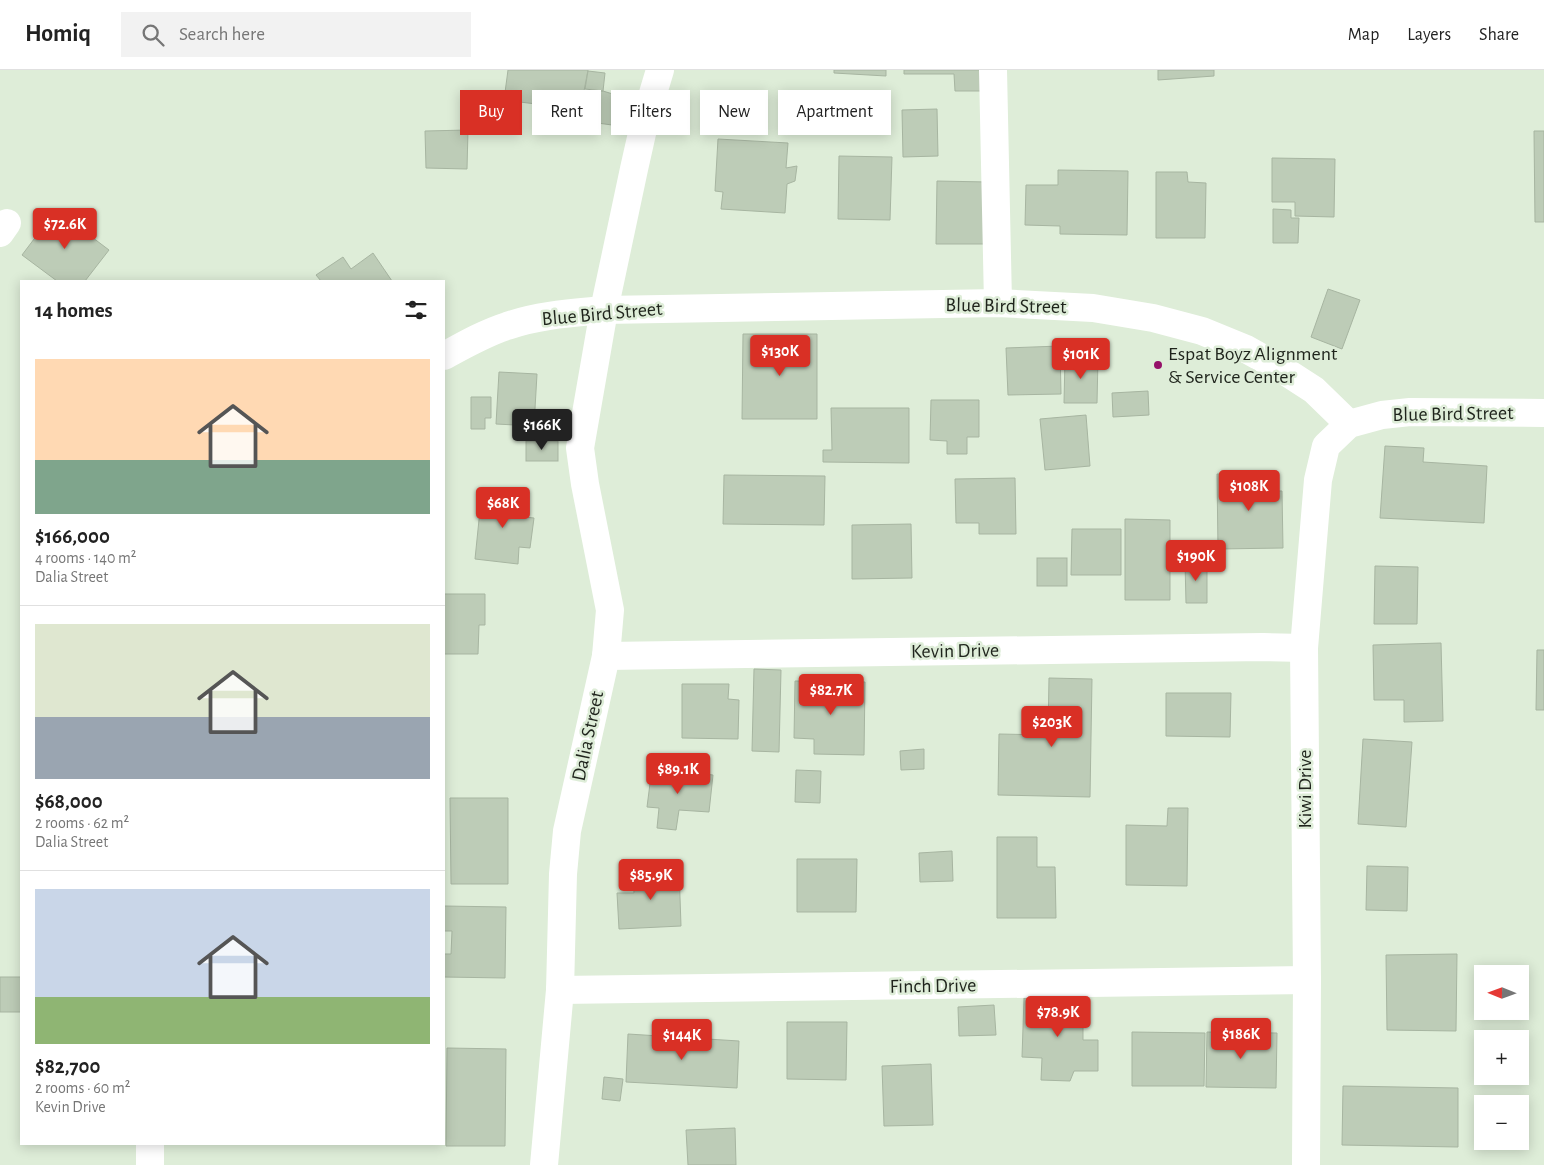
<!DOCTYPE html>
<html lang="en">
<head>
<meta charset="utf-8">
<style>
  body { margin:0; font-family:"Alegreya Sans",sans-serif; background:#f2f2f2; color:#222; height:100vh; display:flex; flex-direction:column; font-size:19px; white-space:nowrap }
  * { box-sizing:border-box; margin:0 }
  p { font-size:16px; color:#767676 }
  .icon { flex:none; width:28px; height:28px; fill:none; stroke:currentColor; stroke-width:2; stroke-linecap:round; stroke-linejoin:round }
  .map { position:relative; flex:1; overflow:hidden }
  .drawer { position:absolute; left:20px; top:210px; width:425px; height:865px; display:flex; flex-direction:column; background:#fff; border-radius:0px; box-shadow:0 2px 12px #0003 }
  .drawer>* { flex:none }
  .hud { position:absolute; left:460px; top:20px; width:475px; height:45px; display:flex; gap:10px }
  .needle { width:32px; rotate:271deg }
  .tools { position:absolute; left:1474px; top:895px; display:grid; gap:10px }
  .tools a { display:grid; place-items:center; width:55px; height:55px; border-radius:0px; background:#fff; box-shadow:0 2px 12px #0003; font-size:25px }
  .price { position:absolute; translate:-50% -42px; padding:0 11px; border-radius:5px; background:#d93025; color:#fff; font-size:16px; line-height:32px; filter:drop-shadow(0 1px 2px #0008) }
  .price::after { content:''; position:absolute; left:50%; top:30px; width:15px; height:11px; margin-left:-8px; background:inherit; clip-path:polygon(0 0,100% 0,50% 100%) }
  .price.current { background:#222; color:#fff }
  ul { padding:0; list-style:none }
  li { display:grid; align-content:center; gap:10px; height:265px; padding:0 15px }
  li+li { border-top:1px solid #e0e0e0 }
  li span { display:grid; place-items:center; height:155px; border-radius:0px; color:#555 }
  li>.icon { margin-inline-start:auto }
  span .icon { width:90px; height:90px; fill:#fffc; stroke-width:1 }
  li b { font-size:21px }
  h2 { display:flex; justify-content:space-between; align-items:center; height:60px; padding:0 15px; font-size:21px }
  .pill { padding:0 18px; border-radius:0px; background:#fff; box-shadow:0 2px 12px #0003; font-size:18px; line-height:45px }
  .pill.current { background:#d93025; color:#fff }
  header { display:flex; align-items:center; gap:30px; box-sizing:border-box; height:70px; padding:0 25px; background:#fff; border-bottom:1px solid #e0e0e0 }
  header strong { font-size:24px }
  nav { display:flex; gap:28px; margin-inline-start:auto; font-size:18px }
  .search { width:350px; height:45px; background:#f2f2f2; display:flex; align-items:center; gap:12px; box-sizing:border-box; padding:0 18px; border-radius:0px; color:#767676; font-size:19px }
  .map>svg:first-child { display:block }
  .building { fill:#bdccb7; stroke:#a7b5a1 }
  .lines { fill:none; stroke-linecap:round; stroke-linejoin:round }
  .minor { stroke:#fff; stroke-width:28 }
  .poi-dot { fill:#951169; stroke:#deedd8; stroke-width:2 }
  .labels { text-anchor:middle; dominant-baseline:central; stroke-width:5; stroke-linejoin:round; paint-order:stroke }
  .street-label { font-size:20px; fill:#1f241c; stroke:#deedd8 }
  .poi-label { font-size:20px; fill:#1f241c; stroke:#deedd8; text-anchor:start }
</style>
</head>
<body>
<header>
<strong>Homiq</strong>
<div class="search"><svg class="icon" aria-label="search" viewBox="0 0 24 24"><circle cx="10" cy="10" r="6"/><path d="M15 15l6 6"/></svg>Search here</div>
<nav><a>Map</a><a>Layers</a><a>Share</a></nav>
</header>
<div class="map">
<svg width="1544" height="1095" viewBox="0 0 1544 1095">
  <rect width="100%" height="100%" fill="#deedd8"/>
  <!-- building -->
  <g class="building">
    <path d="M 508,0 L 588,0 L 584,21 L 603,21 L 616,25 L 612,55 L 583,51 L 584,40 L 504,30 Z"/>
    <path d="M 834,0 L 886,0 L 886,6 L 834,3 Z"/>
    <path d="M 904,0 L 999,0 L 999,21 L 955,21 L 954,4 L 904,4 Z"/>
    <path d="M 1158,0 L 1214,0 L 1214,6 L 1158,10 Z"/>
    <path d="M 588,1 L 605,3 L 603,21 L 585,19 Z"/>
    <path d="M 937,39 L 938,86 L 903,87 L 902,40 Z"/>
    <path d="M 468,60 L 467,99 L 426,98 L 425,61 Z"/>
    <path d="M 1534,61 L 1544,61 L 1544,152 L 1535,152 Z"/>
    <path d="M 718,69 L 788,73 L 786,98 L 797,96 L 795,111 L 787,114 L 785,143 L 721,139 L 723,122 L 715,121 Z"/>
    <path d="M 839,86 L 892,87 L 890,150 L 838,149 Z"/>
    <path d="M 1272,88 L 1335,89 L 1334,147 L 1295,146 L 1295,132 L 1272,132 Z"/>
    <path d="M 1058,100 L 1128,101 L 1127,165 L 1060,164 L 1060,156 L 1025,155 L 1026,115 L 1058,115 Z"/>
    <path d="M 1156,102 L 1187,102 L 1188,112 L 1206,113 L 1205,168 L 1156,168 Z"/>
    <path d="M 937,111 L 988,112 L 986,174 L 936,174 Z"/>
    <path d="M 1273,139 L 1291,140 L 1291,148 L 1299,148 L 1298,173 L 1273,173 Z"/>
    <path d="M 56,140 L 109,180 L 85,211 L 57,211 L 22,185 Z"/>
    <path d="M 373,183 L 392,211 L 321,211 L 316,205 L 343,187 L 351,199 Z"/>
    <path d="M 1328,219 L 1360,230 L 1342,279 L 1311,267 Z"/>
    <path d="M 743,264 L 817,264 L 817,349 L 742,349 Z"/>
    <path d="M 1060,276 L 1061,324 L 1008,325 L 1006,278 Z"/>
    <path d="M 1065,287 L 1098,288 L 1097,333 L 1064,333 Z"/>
    <path d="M 499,302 L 537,304 L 534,356 L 496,354 Z"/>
    <path d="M 1148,321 L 1149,345 L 1113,347 L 1112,323 Z"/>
    <path d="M 471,327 L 491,327 L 491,348 L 485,348 L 485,359 L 471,359 Z"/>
    <path d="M 931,330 L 979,330 L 979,367 L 967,367 L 967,384 L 947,384 L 947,371 L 930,370 Z"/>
    <path d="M 831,338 L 909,338 L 909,393 L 823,392 L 823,380 L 832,380 Z"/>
    <path d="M 1086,345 L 1090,396 L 1045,400 L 1040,349 Z"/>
    <rect x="526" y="371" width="32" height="20"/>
    <path d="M 1385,376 L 1424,378 L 1423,392 L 1487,396 L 1484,453 L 1380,448 Z"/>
    <path d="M 1272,403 L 1273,421 L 1282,421 L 1283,478 L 1218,479 L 1217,404 Z"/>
    <path d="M 724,405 L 825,406 L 824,455 L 723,454 Z"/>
    <path d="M 1015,408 L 1016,464 L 979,464 L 979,453 L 956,453 L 955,409 Z"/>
    <path d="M 490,418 L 518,421 L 515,446 L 534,448 L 530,478 L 519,477 L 518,494 L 475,489 L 480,440 L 487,442 Z"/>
    <path d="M 1125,449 L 1170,450 L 1170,530 L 1125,530 Z"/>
    <path d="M 911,454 L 912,508 L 852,509 L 852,455 Z"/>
    <path d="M 1072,459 L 1121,459 L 1121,505 L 1071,505 Z"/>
    <rect x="1037" y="488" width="30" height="28"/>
    <path d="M 1207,491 L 1207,533 L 1186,533 L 1185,492 Z"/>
    <path d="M 1375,496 L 1418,497 L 1417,554 L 1374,554 Z"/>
    <path d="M 444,524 L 485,524 L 485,555 L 479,555 L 478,584 L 444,584 Z"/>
    <path d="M 1441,573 L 1443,651 L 1404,652 L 1404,630 L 1374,630 L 1373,575 Z"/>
    <path d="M 1537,580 L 1544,580 L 1544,640 L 1536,640 Z"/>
    <path d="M 754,599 L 781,600 L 779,682 L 752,681 Z"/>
    <path d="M 1049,608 L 1092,609 L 1090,727 L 998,725 L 999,664 L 1048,665 Z"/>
    <path d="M 795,611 L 865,612 L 864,685 L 814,684 L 814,669 L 794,668 Z"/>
    <path d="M 682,614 L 729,614 L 728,629 L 739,630 L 738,669 L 682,668 Z"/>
    <path d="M 1166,623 L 1231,623 L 1230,667 L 1166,666 Z"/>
    <path d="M 1363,669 L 1412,672 L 1406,757 L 1358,754 Z"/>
    <path d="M 924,679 L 924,699 L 901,700 L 900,681 Z"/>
    <path d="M 652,698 L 713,705 L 709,742 L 679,740 L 676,760 L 657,758 L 659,738 L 647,737 Z"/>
    <path d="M 796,700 L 821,701 L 820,733 L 795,732 Z"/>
    <path d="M 450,728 L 508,728 L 508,814 L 451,814 Z"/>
    <path d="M 1168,738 L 1188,738 L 1187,816 L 1126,815 L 1126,755 L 1167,756 Z"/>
    <path d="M 997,767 L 1037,767 L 1037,797 L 1055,797 L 1056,848 L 997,848 Z"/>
    <path d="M 952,781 L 953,811 L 920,812 L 919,783 Z"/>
    <path d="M 797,789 L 857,789 L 856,842 L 797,842 Z"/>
    <path d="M 1367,796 L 1408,797 L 1407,841 L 1366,840 Z"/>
    <path d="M 679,799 L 681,856 L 619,859 L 617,823 L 634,823 L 633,801 Z"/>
    <path d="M 444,836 L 506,837 L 505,908 L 444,907 L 444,884 L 451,884 L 452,861 L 444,861 Z"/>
    <path d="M 1457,884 L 1456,961 L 1387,960 L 1386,885 Z"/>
    <rect x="0" y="907" width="21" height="35"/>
    <path d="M 1024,928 L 1083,930 L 1083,970 L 1098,970 L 1098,1001 L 1074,1001 L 1070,1011 L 1041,1010 L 1042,988 L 1022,987 Z"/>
    <path d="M 994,935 L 996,965 L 959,966 L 958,937 Z"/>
    <path d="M 787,952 L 847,952 L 846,1010 L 787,1009 Z"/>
    <path d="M 1132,962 L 1205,963 L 1204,1016 L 1132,1016 Z"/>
    <path d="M 1207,962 L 1277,963 L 1276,1018 L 1206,1017 Z"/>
    <path d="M 628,964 L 739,971 L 737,1018 L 626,1012 Z"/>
    <path d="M 447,978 L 506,979 L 505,1076 L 446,1076 Z"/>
    <path d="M 931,994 L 933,1055 L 884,1056 L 882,996 Z"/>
    <path d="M 604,1007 L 623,1009 L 620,1031 L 602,1029 Z"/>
    <path d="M 1343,1016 L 1458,1018 L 1458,1077 L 1342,1075 Z"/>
    <path d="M 735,1058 L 736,1095 L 688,1095 L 686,1060 Z"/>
  </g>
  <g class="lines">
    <!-- minor -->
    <g class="minor">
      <path d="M 993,0 L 998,233"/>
      <path d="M 0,163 L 7,153"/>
      <path d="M 444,286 C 464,275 485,263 507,256 C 538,245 572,243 604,240 L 998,233 L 1093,238 L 1153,248 L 1202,261 L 1246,279 L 1280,298 L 1314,320 L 1349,354"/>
      <path d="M 606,586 L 1263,577 L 1304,578"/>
      <path d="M 560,920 L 1307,910"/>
      <path d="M 150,1095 L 150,1074"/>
      <path d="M 544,1095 L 560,920 L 563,804 L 567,761 L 606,586 L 610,540 L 585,414 L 580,378 L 604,240 L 634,99 L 645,50 L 660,0"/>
      <path d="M 1306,1095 L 1307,910 L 1304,578 L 1318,410 L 1326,376 L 1349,354 L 1382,345 L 1410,342 L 1544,343"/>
    </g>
  </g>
  <!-- markers -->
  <circle class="poi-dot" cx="1158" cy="295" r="5"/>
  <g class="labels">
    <!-- street labels -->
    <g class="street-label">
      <text transform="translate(1006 236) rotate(1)">Blue Bird Street</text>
      <text transform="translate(602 244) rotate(-5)">Blue Bird Street</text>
      <text transform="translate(1453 344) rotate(-1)">Blue Bird Street</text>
      <text transform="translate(955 581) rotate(-1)">Kevin Drive</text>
      <text transform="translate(588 666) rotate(-78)">Dalia Street</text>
      <text transform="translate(1305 719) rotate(-90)">Kiwi Drive</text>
      <text transform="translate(933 916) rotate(-1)">Finch Drive</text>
    </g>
    <!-- poi labels -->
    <g class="poi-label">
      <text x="1168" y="284">Espat Boyz Alignment<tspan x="1168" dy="23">&amp; Service Center</tspan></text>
    </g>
  </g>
</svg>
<div class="tools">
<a><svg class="needle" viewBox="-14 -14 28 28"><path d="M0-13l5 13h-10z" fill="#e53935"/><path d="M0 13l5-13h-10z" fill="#767676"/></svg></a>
<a>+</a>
<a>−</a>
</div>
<b class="price" style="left:65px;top:180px">$72.6K</b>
<b class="price" style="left:780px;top:307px">$130K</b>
<b class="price" style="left:1081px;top:310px">$101K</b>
<b class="price current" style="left:542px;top:381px">$166K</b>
<b class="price" style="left:1249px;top:442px">$108K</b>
<b class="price" style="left:503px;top:459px">$68K</b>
<b class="price" style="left:1196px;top:512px">$190K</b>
<b class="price" style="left:831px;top:646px">$82.7K</b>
<b class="price" style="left:1052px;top:678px">$203K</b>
<b class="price" style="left:678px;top:725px">$89.1K</b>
<b class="price" style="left:651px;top:831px">$85.9K</b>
<b class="price" style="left:1058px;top:968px">$78.9K</b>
<b class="price" style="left:1241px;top:990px">$186K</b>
<b class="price" style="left:682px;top:991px">$144K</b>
<div class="hud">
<a class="pill current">Buy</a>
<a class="pill">Rent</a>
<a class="pill">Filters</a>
<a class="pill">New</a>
<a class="pill">Apartment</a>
</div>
<section class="drawer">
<h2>14 homes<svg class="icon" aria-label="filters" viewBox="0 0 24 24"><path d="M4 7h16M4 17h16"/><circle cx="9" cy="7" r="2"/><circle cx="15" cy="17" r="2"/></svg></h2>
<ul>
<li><span style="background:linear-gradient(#ffd9b3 65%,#7fa58c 0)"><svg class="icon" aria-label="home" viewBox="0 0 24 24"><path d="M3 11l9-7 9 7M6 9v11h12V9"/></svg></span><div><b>$166,000</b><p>4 rooms · 140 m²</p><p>Dalia Street</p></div></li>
<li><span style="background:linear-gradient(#dfe7d0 60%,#9aa5b1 0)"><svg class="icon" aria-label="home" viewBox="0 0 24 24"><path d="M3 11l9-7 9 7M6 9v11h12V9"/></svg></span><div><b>$68,000</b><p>2 rooms · 62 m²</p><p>Dalia Street</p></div></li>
<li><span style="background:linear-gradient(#c9d6e8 70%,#8fb573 0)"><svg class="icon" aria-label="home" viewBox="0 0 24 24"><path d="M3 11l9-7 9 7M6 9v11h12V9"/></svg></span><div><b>$82,700</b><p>2 rooms · 60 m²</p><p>Kevin Drive</p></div></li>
</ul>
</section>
</div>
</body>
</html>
